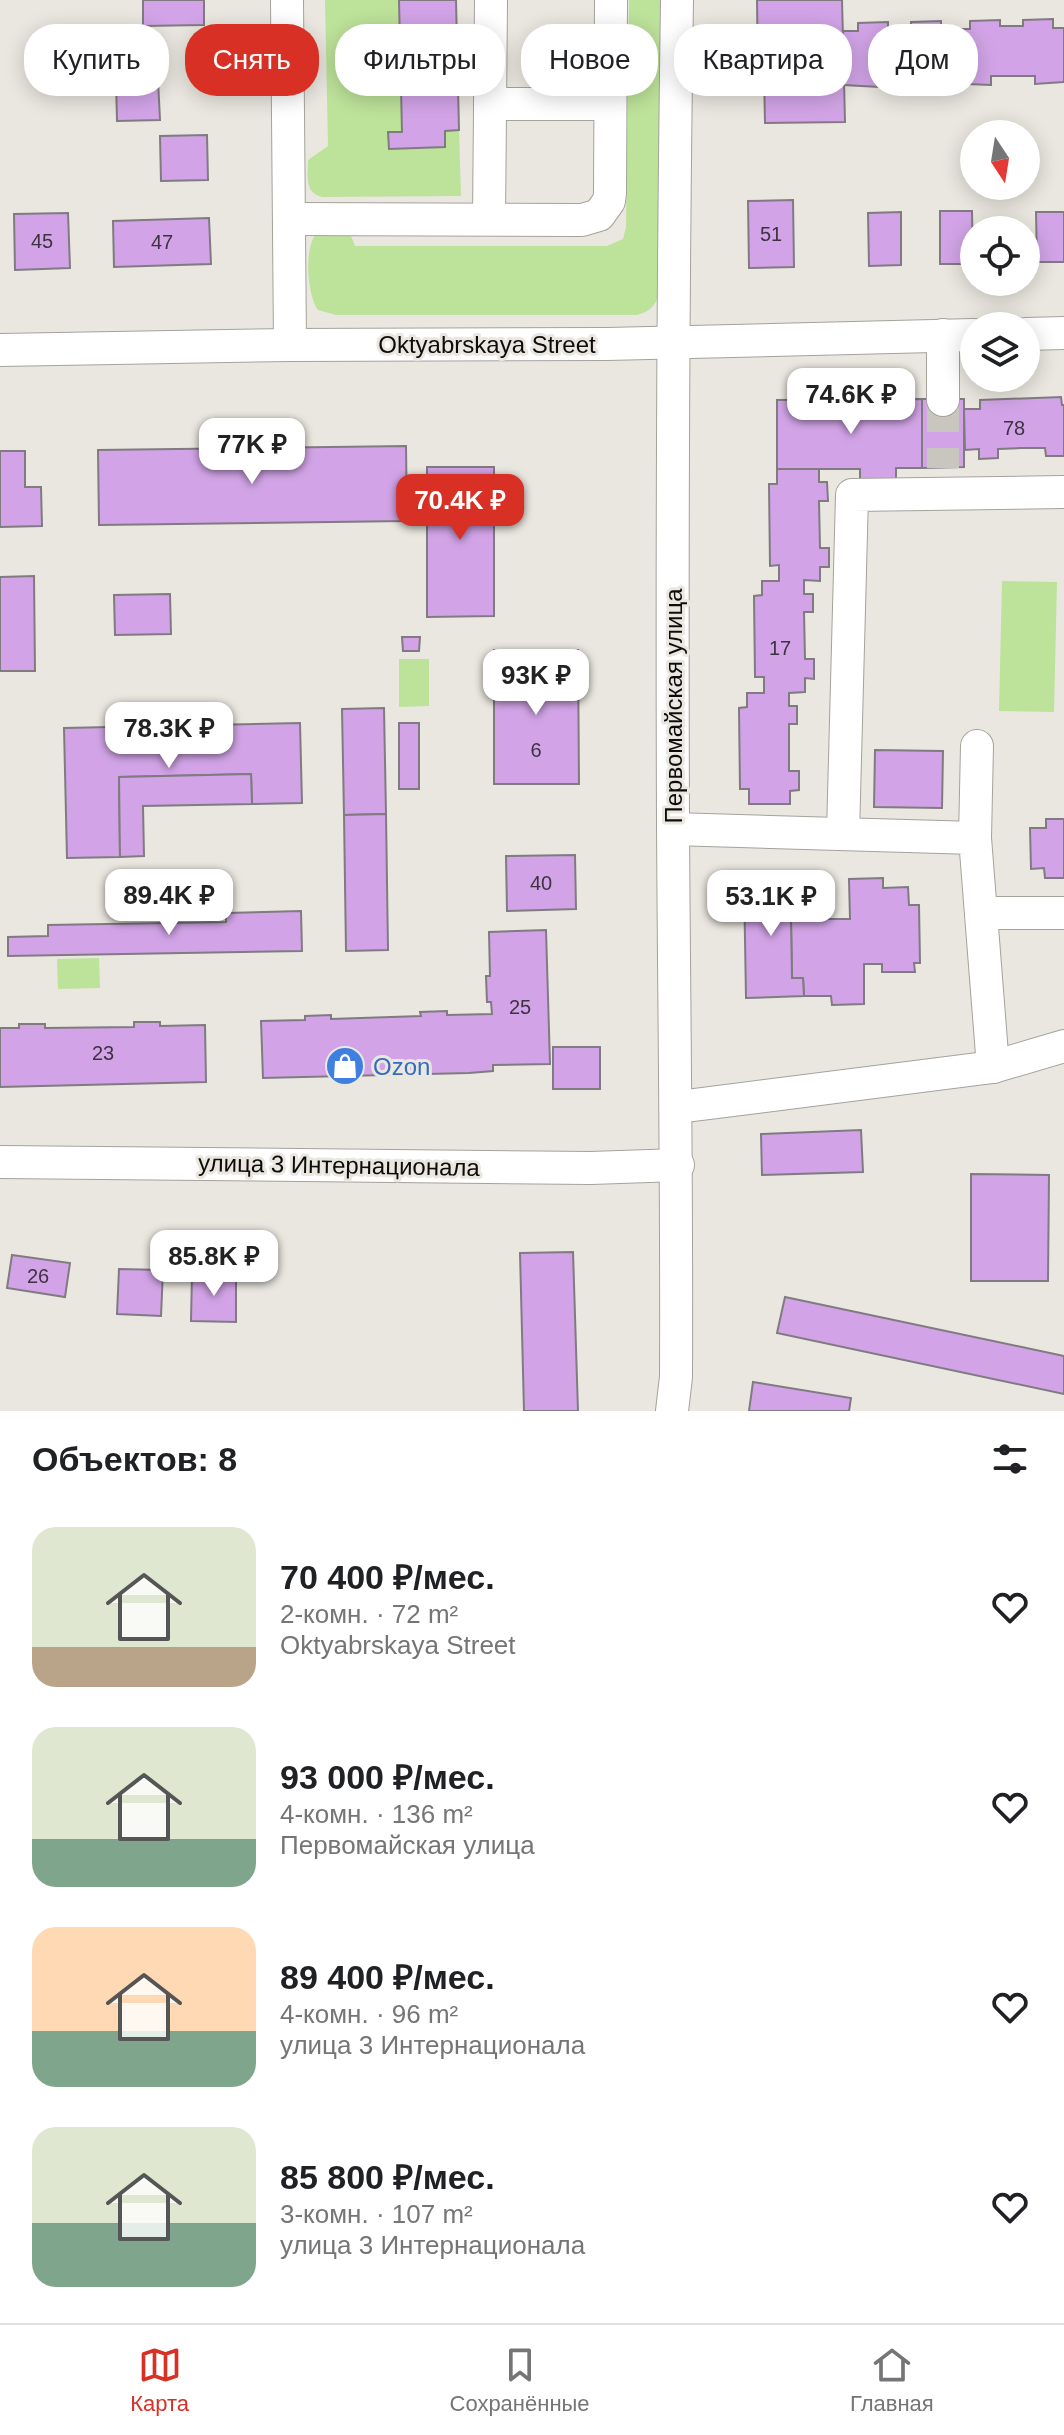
<!DOCTYPE html>
<html lang="ru">
<head>
<meta charset="utf-8">
<style>
  body { margin:0; font-family:Helvetica,sans-serif; background:#f2f2f2; color:#202124; height:100vh; display:flex; flex-direction:column; font-size:30px; white-space:nowrap }
  * { box-sizing:border-box; margin:0 }
  p { font-size:26px; color:#757577 }
  .icon { flex:none; width:44px; height:44px; fill:none; stroke:currentColor; stroke-width:2; stroke-linecap:round; stroke-linejoin:round }
  .map { position:relative; height:1411px; overflow:hidden }
  .side { display:flex; flex-direction:column; background:#fff; flex:1 }
  .side>* { flex:none }
  .banner { position:absolute; left:24px; top:24px; width:1016px; height:72px; display:flex; gap:16px }
  .needle { width:52px; rotate:168deg }
  .buttons { position:absolute; left:960px; top:120px; display:grid; gap:16px }
  .buttons a { display:grid; place-items:center; width:80px; height:80px; border-radius:50%; background:#fff; box-shadow:0 4px 20px #0003; font-size:40px }
  .price { position:absolute; translate:-50% -68px; padding:0 18px; border-radius:16px; background:#fff; color:#222; font-size:26px; line-height:52px; filter:drop-shadow(0 2px 4px #0008) }
  .price::after { content:''; position:absolute; left:50%; top:48px; width:24px; height:18px; margin-left:-12px; background:inherit; clip-path:polygon(0 0,100% 0,50% 100%) }
  .price.active { background:#d93025; color:#fff }
  ul { padding:0; list-style:none }
  li { display:flex; align-items:center; gap:24px; height:200px; padding:0 32px }
  li span { display:grid; place-items:center; flex:none; width:224px; height:160px; border-radius:24px; color:#555 }
  li>.icon { margin-inline-start:auto }
  span .icon { width:96px; height:96px; fill:#fffc; stroke-width:1 }
  li b { font-size:34px }
  h2 { display:flex; justify-content:space-between; align-items:center; height:96px; padding:0 32px; font-size:34px }
  .chip { padding:0 28px; border-radius:32px; background:#fff; box-shadow:0 4px 20px #0003; font-size:28px; line-height:72px }
  .chip.active { background:#d93025; color:#fff }
  .menu { display:flex; justify-content:space-around; align-items:center; height:112px; border-top:2px solid #e0e0e0; background:#fff; font-size:22px; color:#757577 }
  .menu a { display:grid; justify-items:center; gap:4px }
  .menu .active { color:#d93025 }
  .map>svg:first-child { display:block }
  .green { fill:#bde29a }
  .building { fill:#d2a4e7; stroke:#7f7b81; stroke-width:2 }
  .lines { fill:none; stroke-linecap:round; stroke-linejoin:round }
  .minor-tunnel { stroke:#c9c6c0; stroke-width:32; stroke-dasharray:32 16; stroke-linecap:butt }
  .minor-casing { stroke:#a5a29c; stroke-width:34 }
  .minor { stroke:#fff; stroke-width:32 }
  .labels { text-anchor:middle; dominant-baseline:central; stroke-width:6; stroke-linejoin:round; paint-order:stroke }
  .number-label { font-size:20px; fill:#3e3241 }
  .street-label { font-size:24px; fill:#0d0c0a; stroke:#eae7e0 }
  .shop-label { font-size:24px; fill:#366cbe; stroke:#eae7e0; text-anchor:start }
</style>
</head>
<body>
<div class="map">
<svg width="1064" height="1411" viewBox="0 0 1064 1411">
  <rect width="100%" height="100%" fill="#eae7e0"/>
  <!-- green -->
  <g class="green">
    <path d="M 325,0 L 399,0 L 402,132 L 389,133 L 389,148 L 444,147 L 445,131 L 459,130 L 461,196 L 322,197 C 304,192 308,177 308,160 L 328,146 Z"/>
    <path d="M 629,0 L 664,0 L 658,298 C 653,308 648,312 637,315 L 336,315 L 318,310 C 307,295 303,245 318,232 L 349,231 L 355,246 L 607,246 L 623,239 L 626,227 Z"/>
    <path d="M 1002,581 L 1057,582 L 1054,712 L 999,711 Z"/>
    <path d="M 399,659 L 429,659 L 429,706 L 399,707 Z"/>
    <path d="M 99,958 L 100,988 L 58,989 L 57,959 Z"/>
  </g>
  <!-- building -->
  <g class="building">
    <path d="M 143,0 L 204,0 L 204,25 L 143,26 Z"/>
    <path d="M 399,0 L 456,0 L 459,130 L 445,131 L 445,147 L 389,149 L 388,132 L 402,132 Z"/>
    <path d="M 757,0 L 842,0 L 845,122 L 765,123 L 764,74 L 758,74 Z"/>
    <path d="M 1053,19 L 1053,28 L 1064,28 L 1064,82 L 1035,84 L 1035,76 L 991,76 L 991,85 L 941,83 L 923,86 L 923,77 L 879,78 L 879,87 L 844,85 L 843,31 L 858,31 L 858,23 L 888,22 L 888,28 L 911,28 L 911,22 L 941,21 L 941,29 L 970,29 L 970,21 L 1000,20 L 1000,26 L 1023,26 L 1023,20 Z"/>
    <path d="M 158,80 L 160,120 L 117,121 L 116,81 Z"/>
    <path d="M 207,135 L 208,180 L 161,181 L 160,136 Z"/>
    <path d="M 793,200 L 794,267 L 749,268 L 748,201 Z"/>
    <path d="M 940,211 L 972,211 L 973,264 L 940,264 Z"/>
    <path d="M 901,212 L 901,265 L 869,266 L 868,213 Z"/>
    <path d="M 1036,212 L 1064,212 L 1064,262 L 1037,262 Z"/>
    <path d="M 68,213 L 70,268 L 15,270 L 14,214 Z"/>
    <path d="M 209,218 L 211,264 L 114,267 L 113,221 Z"/>
    <path d="M 1061,397 L 1062,405 L 1064,405 L 1064,456 L 1046,456 L 1045,448 L 1021,448 L 998,449 L 998,458 L 979,459 L 979,449 L 965,450 L 964,409 L 980,409 L 980,400 Z"/>
    <path d="M 922,399 L 922,468 L 896,468 L 896,481 L 860,481 L 860,469 L 777,469 L 777,400 Z"/>
    <path d="M 922,399 L 964,399 L 964,467 L 922,468 Z"/>
    <path d="M 406,446 L 407,521 L 99,525 L 98,450 Z"/>
    <path d="M 0,451 L 25,451 L 25,487 L 41,487 L 42,526 L 0,527 Z"/>
    <path d="M 427,467 L 494,467 L 494,616 L 427,617 Z"/>
    <path d="M 777,469 L 819,469 L 819,482 L 827,482 L 828,501 L 819,501 L 820,548 L 829,548 L 829,567 L 820,567 L 820,581 L 804,580 L 804,594 L 813,594 L 813,612 L 804,612 L 805,659 L 814,659 L 814,679 L 805,678 L 805,692 L 789,693 L 789,706 L 797,706 L 797,724 L 789,724 L 789,771 L 799,771 L 799,790 L 790,791 L 790,804 L 749,804 L 749,789 L 740,789 L 739,708 L 747,707 L 747,693 L 764,693 L 764,677 L 755,677 L 754,596 L 762,595 L 762,581 L 779,581 L 779,565 L 770,566 L 769,484 L 777,484 Z"/>
    <path d="M 34,576 L 35,671 L 0,671 L 0,577 Z"/>
    <path d="M 170,594 L 171,634 L 115,635 L 114,595 Z"/>
    <path d="M 402,637 L 420,637 L 419,651 L 403,651 Z"/>
    <path d="M 494,650 L 578,650 L 579,784 L 494,784 Z"/>
    <path d="M 384,708 L 386,814 L 344,815 L 342,709 Z"/>
    <path d="M 300,723 L 302,803 L 252,804 L 251,774 L 119,777 L 120,857 L 67,858 L 64,728 Z"/>
    <rect x="399" y="723" width="20" height="66"/>
    <path d="M 875,750 L 943,751 L 942,808 L 874,807 Z"/>
    <path d="M 251,774 L 252,804 L 143,806 L 144,856 L 120,857 L 119,777 Z"/>
    <path d="M 386,814 L 388,950 L 346,951 L 344,815 Z"/>
    <path d="M 1046,819 L 1064,819 L 1064,878 L 1045,878 L 1044,868 L 1031,869 L 1030,828 L 1046,828 Z"/>
    <path d="M 575,855 L 576,909 L 507,911 L 506,856 Z"/>
    <path d="M 883,878 L 883,888 L 908,887 L 909,905 L 919,905 L 920,963 L 914,963 L 915,972 L 882,972 L 882,964 L 864,964 L 864,1004 L 832,1005 L 831,996 L 804,996 L 803,978 L 792,978 L 791,920 L 797,920 L 797,911 L 825,910 L 829,911 L 829,919 L 850,919 L 849,879 Z"/>
    <path d="M 800,879 L 801,911 L 797,911 L 797,920 L 791,920 L 792,978 L 803,978 L 804,996 L 746,998 L 744,881 Z"/>
    <path d="M 301,911 L 302,951 L 8,956 L 8,937 L 48,936 L 48,925 L 226,922 L 226,913 Z"/>
    <path d="M 546,930 L 550,1064 L 493,1065 L 493,1071 L 469,1073 L 263,1078 L 261,1021 L 305,1020 L 305,1016 L 331,1015 L 331,1019 L 421,1016 L 420,1012 L 447,1011 L 447,1015 L 492,1014 L 491,1002 L 487,1002 L 486,976 L 490,976 L 489,932 Z"/>
    <path d="M 134,1022 L 160,1022 L 160,1026 L 205,1025 L 206,1082 L 0,1087 L 0,1028 L 19,1028 L 19,1024 L 45,1024 L 45,1028 L 134,1027 Z"/>
    <rect x="553" y="1047" width="47" height="42"/>
    <path d="M 861,1130 L 863,1172 L 762,1175 L 761,1134 Z"/>
    <path d="M 971,1174 L 1049,1175 L 1048,1281 L 971,1281 Z"/>
    <path d="M 573,1252 L 578,1411 L 524,1411 L 520,1253 Z"/>
    <path d="M 12,1255 L 70,1263 L 65,1297 L 7,1288 Z"/>
    <path d="M 119,1269 L 163,1270 L 161,1316 L 117,1314 Z"/>
    <path d="M 192,1274 L 236,1274 L 236,1322 L 191,1321 Z"/>
    <path d="M 785,1297 L 1064,1356 L 1064,1394 L 777,1333 Z"/>
    <path d="M 753,1382 L 851,1398 L 849,1411 L 749,1411 Z"/>
  </g>
  <g class="lines">
    <!-- minor-tunnel -->
    <path class="minor-tunnel" d="M 943,400 L 943,468"/>
    <!-- minor casing -->
    <g class="minor-casing">
      <g id="minor">
        <path d="M 287,0 L 290,345"/>
        <path d="M 490,104 L 610,104"/>
        <path d="M 289,219 L 582,220 L 599,215 L 609,201 L 610,193 L 611,0"/>
        <path d="M 489,219 L 491,0"/>
        <path d="M 1026,334 L 1064,333"/>
        <path d="M 943,335 L 943,400"/>
        <path d="M 0,350 L 290,345 L 607,344 L 974,335"/>
        <path d="M 673,829 L 975,838 L 993,1067"/>
        <path d="M 843,834 L 852,495 L 1064,492"/>
        <path d="M 975,838 L 977,746"/>
        <path d="M 981,913 L 1064,913"/>
        <path d="M 678,1107 L 993,1067 L 1064,1046"/>
        <path d="M 0,1162 L 591,1168 L 678,1165"/>
        <path d="M 672,1411 L 676,1377 C 677,1192 674,1008 673,823 C 672,549 673,274 677,0"/>
      </g>
    </g>
    <!-- minor -->
    <use href="#minor" class="minor"/>
  </g>
  <!-- icons -->
  <defs>
    <g id="shop-disc" transform="scale(2)"><circle r="9.5" fill="#3f7fe0" stroke="#eae7e0"/><path d="M-5-2.5h2.3a2.7 3.5 0 0 1 5.4 0H5L5.5 6h-11ZM-1.5-2.5h3a1.5 2.3 0 0 0-3 0Z" fill="#fff"/></g>
  </defs>
  <g fill-rule="evenodd">
    <use href="#shop-disc" x="345" y="1066"/>
  </g>
  <g class="labels">
    <!-- number labels -->
    <g class="number-label">
      <text x="771" y="234">51</text>
      <text x="42" y="241">45</text>
      <text x="162" y="242">47</text>
      <text x="1014" y="428">78</text>
      <text x="780" y="648">17</text>
      <text x="536" y="750">6</text>
      <text x="541" y="883">40</text>
      <text x="520" y="1007">25</text>
      <text x="103" y="1053">23</text>
      <text x="38" y="1276">26</text>
    </g>
    <!-- street labels -->
    <g class="street-label">
      <text x="487" y="344">Oktyabrskaya Street</text>
      <text transform="translate(673 706) rotate(-90)">Первомайская улица</text>
      <text transform="translate(339 1165) rotate(1)">улица 3 Интернационала</text>
    </g>
    <!-- shop labels -->
    <g class="shop-label">
      <text x="373" y="1066">Ozon</text>
    </g>
  </g>
</svg>
<div class="buttons">
<a><svg class="needle" viewBox="-14 -14 28 28"><path d="M0-13l5 13h-10z" fill="#e53935"/><path d="M0 13l5-13h-10z" fill="#757577"/></svg></a>
<a><svg class="icon" aria-label="locate" viewBox="0 0 24 24"><circle cx="12" cy="12" r="6"/><path d="M12 2v4M12 18v4M2 12h4M18 12h4"/></svg></a>
<a><svg class="icon" aria-label="layers" viewBox="0 0 24 24"><path d="M12 4l9 5-9 5-9-5zM3 14l9 5 9-5"/></svg></a>
</div>
<b class="price" style="left:851px;top:436px">74.6K ₽</b>
<b class="price" style="left:252px;top:486px">77K ₽</b>
<b class="price active" style="left:460px;top:542px">70.4K ₽</b>
<b class="price" style="left:536px;top:717px">93K ₽</b>
<b class="price" style="left:169px;top:770px">78.3K ₽</b>
<b class="price" style="left:169px;top:937px">89.4K ₽</b>
<b class="price" style="left:771px;top:938px">53.1K ₽</b>
<b class="price" style="left:214px;top:1298px">85.8K ₽</b>
<div class="banner">
<a class="chip">Купить</a>
<a class="chip active">Снять</a>
<a class="chip">Фильтры</a>
<a class="chip">Новое</a>
<a class="chip">Квартира</a>
<a class="chip">Дом</a>
</div>
</div>
<section class="side">
<h2>Объектов: 8<svg class="icon" aria-label="filters" viewBox="0 0 24 24"><path d="M4 7h16M4 17h16"/><circle cx="9" cy="7" r="2"/><circle cx="15" cy="17" r="2"/></svg></h2>
<ul>
<li><span style="background:linear-gradient(#dfe7d0 75%,#b9a48a 0)"><svg class="icon" aria-label="home" viewBox="0 0 24 24"><path d="M3 11l9-7 9 7M6 9v11h12V9"/></svg></span><div><b>70 400 ₽/мес.</b><p>2-комн. · 72 m²</p><p>Oktyabrskaya Street</p></div><svg class="icon" aria-label="heart" viewBox="0 0 24 24"><path d="M12 20l-8-8c-3-5 5-10 8-4 3-6 11-1 8 4z"/></svg></li>
<li><span style="background:linear-gradient(#dfe7d0 70%,#7fa58c 0)"><svg class="icon" aria-label="home" viewBox="0 0 24 24"><path d="M3 11l9-7 9 7M6 9v11h12V9"/></svg></span><div><b>93 000 ₽/мес.</b><p>4-комн. · 136 m²</p><p>Первомайская улица</p></div><svg class="icon" aria-label="heart" viewBox="0 0 24 24"><path d="M12 20l-8-8c-3-5 5-10 8-4 3-6 11-1 8 4z"/></svg></li>
<li><span style="background:linear-gradient(#ffd9b3 65%,#7fa58c 0)"><svg class="icon" aria-label="home" viewBox="0 0 24 24"><path d="M3 11l9-7 9 7M6 9v11h12V9"/></svg></span><div><b>89 400 ₽/мес.</b><p>4-комн. · 96 m²</p><p>улица 3 Интернационала</p></div><svg class="icon" aria-label="heart" viewBox="0 0 24 24"><path d="M12 20l-8-8c-3-5 5-10 8-4 3-6 11-1 8 4z"/></svg></li>
<li><span style="background:linear-gradient(#dfe7d0 60%,#7fa58c 0)"><svg class="icon" aria-label="home" viewBox="0 0 24 24"><path d="M3 11l9-7 9 7M6 9v11h12V9"/></svg></span><div><b>85 800 ₽/мес.</b><p>3-комн. · 107 m²</p><p>улица 3 Интернационала</p></div><svg class="icon" aria-label="heart" viewBox="0 0 24 24"><path d="M12 20l-8-8c-3-5 5-10 8-4 3-6 11-1 8 4z"/></svg></li>
</ul>
</section>
<nav class="menu">
<a class="active"><svg class="icon" aria-label="map" viewBox="0 0 24 24"><path d="M3 6l6-2 6 2 6-2v14l-6 2-6-2-6 2zM9 4v14M15 6v14"/></svg>Карта</a>
<a><svg class="icon" aria-label="saved" viewBox="0 0 24 24"><path d="M7 4h10v16l-5-4-5 4z"/></svg>Сохранённые</a>
<a><svg class="icon" aria-label="home" viewBox="0 0 24 24"><path d="M3 11l9-7 9 7M6 9v11h12V9"/></svg>Главная</a>
</nav>
</body>
</html>
